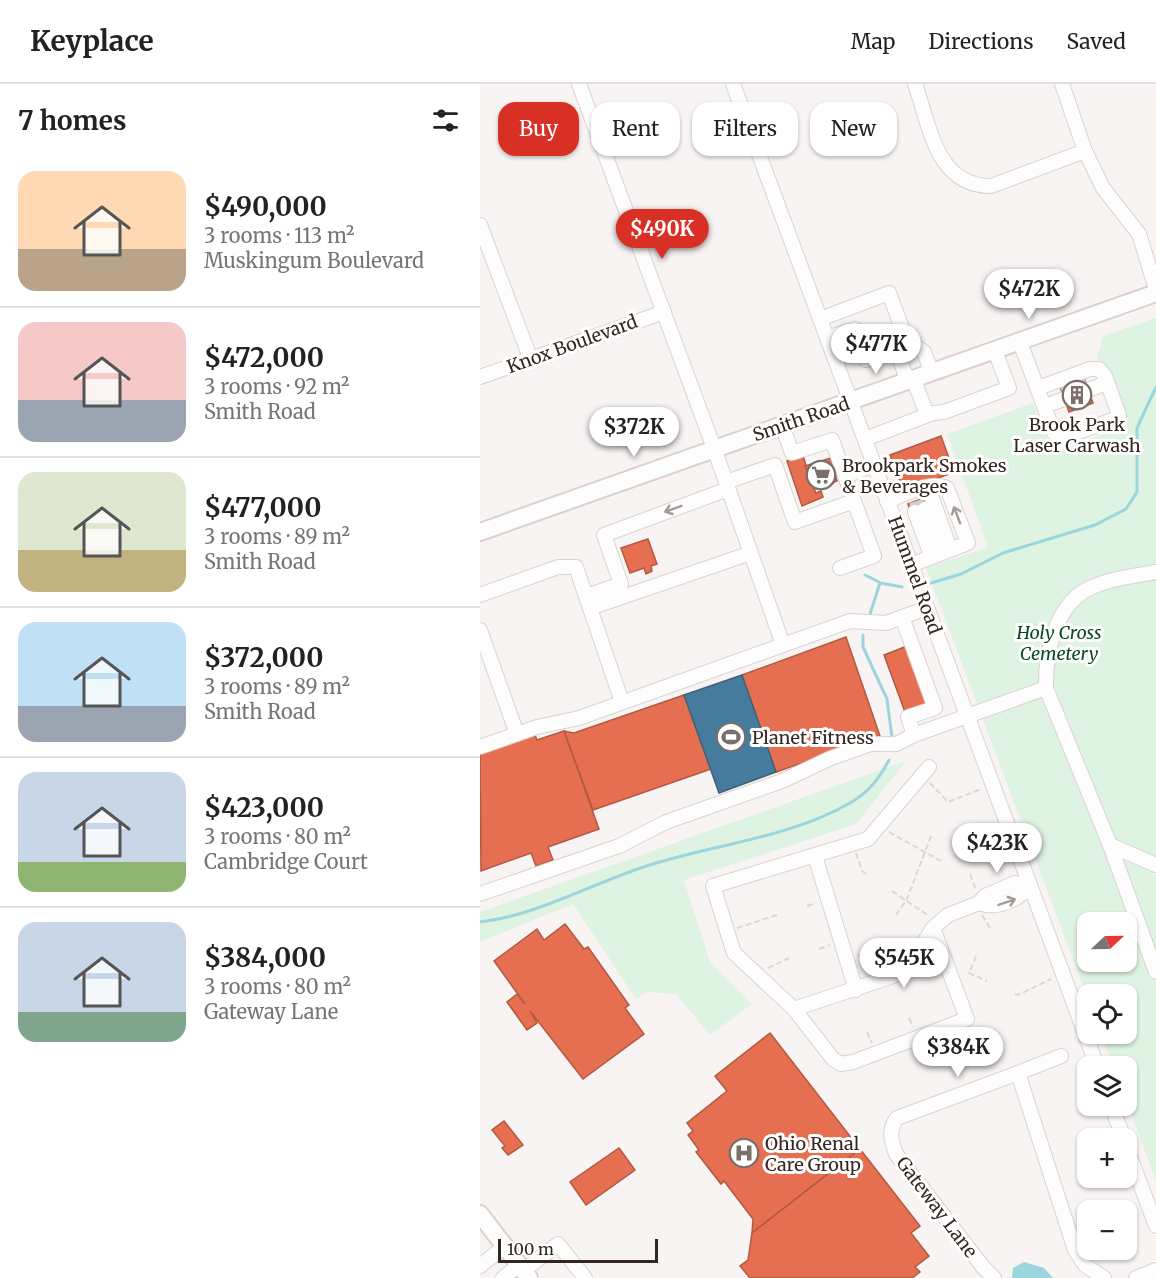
<!DOCTYPE html>
<html lang="en">
<head>
<meta charset="utf-8">
<style>
  body { margin:0; font-family:Merriweather,serif; background:#f6f6f6; color:#222; height:100vh; display:flex; flex-direction:column; font-size:22px; white-space:nowrap }
  * { box-sizing:border-box; margin:0 }
  p { font-size:20px; color:#767676 }
  .icon { flex:none; width:33px; height:33px; fill:none; stroke:currentColor; stroke-width:2; stroke-linecap:round; stroke-linejoin:round }
  .map { position:relative; flex:1; overflow:hidden }
  .side { display:flex; flex-direction:column; background:#fff; width:480px }
  .side>* { flex:none }
  .guide { position:absolute; left:18px; top:18px; width:567px; height:54px; display:flex; gap:12px }
  .needle { width:39px; rotate:68deg }
  .tools { position:absolute; left:597px; top:828px; display:grid; gap:12px }
  .tools a { display:grid; place-items:center; width:60px; height:60px; border-radius:12px; background:#fff; box-shadow:0 2px 4px #0004; font-size:30px }
  .scale { position:absolute; left:18px; bottom:15px; width:160px; box-sizing:border-box; padding-left:6px; border:3px solid #342620; border-top:0; font-size:16px; line-height:21px; white-space:nowrap; color:#342620; -webkit-text-stroke:4px #fff; paint-order:stroke }
  .price { position:absolute; translate:-50% -51px; padding:0 14px; border-radius:21px; background:#fff; color:#222; font-size:20px; line-height:39px; filter:drop-shadow(0 2px 3px #0008) }
  .price::after { content:''; position:absolute; left:50%; top:36px; width:18px; height:14px; margin-left:-9px; background:inherit; clip-path:polygon(0 0,100% 0,50% 100%) }
  .price.active { background:#d93025; color:#fff }
  ul { padding:0; list-style:none }
  li { display:flex; align-items:center; gap:18px; height:150px; padding:0 18px }
  li+li { border-top:2px solid #e0e0e0 }
  li span { display:grid; place-items:center; flex:none; width:168px; height:120px; border-radius:18px; color:#555 }
  li>.icon { margin-inline-start:auto }
  span .icon { width:72px; height:72px; fill:#fffc; stroke-width:1 }
  li b { font-size:26px }
  h2 { display:flex; justify-content:space-between; align-items:center; height:72px; padding:0 18px; font-size:26px }
  .pill { padding:0 21px; border-radius:18px; background:#fff; box-shadow:0 2px 4px #0004; font-size:21px; line-height:54px }
  .pill.active { background:#d93025; color:#fff }
  header { display:flex; align-items:center; gap:36px; box-sizing:border-box; height:84px; padding:0 30px; background:#fff; border-bottom:2px solid #e0e0e0 }
  header strong { font-size:28px }
  nav { display:flex; gap:33px; margin-inline-start:auto; font-size:21px }
  main { display:flex; flex:1; min-height:0 }
  .map>svg:first-child { display:block }
  .green { fill:#dff3e2; fill-rule:evenodd }
  .water { fill:#9bd5dd }
  .shops { fill:#e76f51; stroke:#b15942; stroke-width:1.5 }
  .public { fill:#457b9d; stroke:#406278; stroke-width:1.5 }
  .lines { fill:none; stroke-linecap:round; stroke-linejoin:round }
  .stream { stroke:#9bd5dd; stroke-width:3 }
  .minor-tunnel { stroke:#d1cbc9; stroke-width:14; stroke-dasharray:14 7; stroke-linecap:butt }
  .minor-casing { stroke:#dbd2cd; stroke-width:16 }
  .major-casing { stroke:#dbd2cd; stroke-width:20 }
  .path { stroke:#d9d8d7; stroke-width:2; stroke-dasharray:6 3; stroke-linecap:butt }
  .minor { stroke:#fefdfd; stroke-width:14 }
  .major { stroke:#fefdfd; stroke-width:16 }
  .oneway { stroke:#a39c9a }
  .labels { text-anchor:middle; dominant-baseline:central; stroke-width:6; stroke-linejoin:round; paint-order:stroke }
  .street-label { font-size:18px; fill:#342620; stroke:#fff }
  .poi-label { font-size:18px; fill:#342620; stroke:#fff; text-anchor:start }
  .park-label { font-size:18px; font-style:italic; fill:#044b26; stroke:#fff }
</style>
</head>
<body>
<header>
<strong>Keyplace</strong>
<nav><a>Map</a><a>Directions</a><a>Saved</a></nav>
</header>
<main>
<section class="side">
<h2>7 homes<svg class="icon" aria-label="filters" viewBox="0 0 24 24"><path d="M4 7h16M4 17h16"/><circle cx="9" cy="7" r="2"/><circle cx="15" cy="17" r="2"/></svg></h2>
<ul>
<li><span style="background:linear-gradient(#ffd9b3 65%,#b9a48a 0)"><svg class="icon" aria-label="home" viewBox="0 0 24 24"><path d="M3 11l9-7 9 7M6 9v11h12V9"/></svg></span><div><b>$490,000</b><p>3 rooms · 113 m²</p><p>Muskingum Boulevard</p></div></li>
<li><span style="background:linear-gradient(#f6c9c9 65%,#9aa5b1 0)"><svg class="icon" aria-label="home" viewBox="0 0 24 24"><path d="M3 11l9-7 9 7M6 9v11h12V9"/></svg></span><div><b>$472,000</b><p>3 rooms · 92 m²</p><p>Smith Road</p></div></li>
<li><span style="background:linear-gradient(#dfe7d0 65%,#c2b280 0)"><svg class="icon" aria-label="home" viewBox="0 0 24 24"><path d="M3 11l9-7 9 7M6 9v11h12V9"/></svg></span><div><b>$477,000</b><p>3 rooms · 89 m²</p><p>Smith Road</p></div></li>
<li><span style="background:linear-gradient(#bfe0f5 70%,#9aa5b1 0)"><svg class="icon" aria-label="home" viewBox="0 0 24 24"><path d="M3 11l9-7 9 7M6 9v11h12V9"/></svg></span><div><b>$372,000</b><p>3 rooms · 89 m²</p><p>Smith Road</p></div></li>
<li><span style="background:linear-gradient(#c9d6e8 75%,#8fb573 0)"><svg class="icon" aria-label="home" viewBox="0 0 24 24"><path d="M3 11l9-7 9 7M6 9v11h12V9"/></svg></span><div><b>$423,000</b><p>3 rooms · 80 m²</p><p>Cambridge Court</p></div></li>
<li><span style="background:linear-gradient(#c9d6e8 75%,#7fa58c 0)"><svg class="icon" aria-label="home" viewBox="0 0 24 24"><path d="M3 11l9-7 9 7M6 9v11h12V9"/></svg></span><div><b>$384,000</b><p>3 rooms · 80 m²</p><p>Gateway Lane</p></div></li>
</ul>
</section>
<div class="map">
<svg width="676" height="1194" viewBox="0 0 676 1194">
  <rect width="100%" height="100%" fill="#f8f4f3"/>
  <!-- green -->
  <g class="green">
    <path d="M 676,234 L 676,1097 L 647,1018 L 646,982 L 633,982 L 621,950 L 646,950 L 646,910 L 608,910 L 607,913 L 446,484 L 508,463 L 467,350 L 553,319 L 572,369 L 642,343 C 645,322 632,290 617,274 L 623,252 ZM 608,838 L 646,838 L 646,878 L 608,878 Z"/>
    <path d="M 426,677 L 376,740 L 204,796 L 230,878 L 272,920 L 230,951 L 196,910 L 167,908 L 156,915 L 93,820 L 0,858 L 0,828 Z"/>
  </g>
  <!-- water -->
  <path class="water" d="M 544,1178 L 564,1184 L 573,1194 L 532,1194 L 533,1184 Z"/>
  <!-- shops -->
  <g class="shops">
    <path d="M 604,294 L 613,319 L 589,328 L 580,303 Z"/>
    <path d="M 461,352 L 474,388 L 424,407 L 410,371 Z"/>
    <path d="M 323,371 L 330,396 L 336,409 L 341,407 L 343,413 L 322,422 L 307,377 Z"/>
    <path d="M 351,374 L 357,397 L 335,405 L 325,382 Z"/>
    <path d="M 451,411 L 454,421 L 431,430 L 428,420 Z"/>
    <path d="M 168,455 L 177,480 L 171,482 L 172,487 L 166,490 L 164,484 L 150,489 L 141,464 Z"/>
    <path d="M 366,553 L 400,652 L 296,688 L 262,591 Z"/>
    <path d="M 427,562 L 446,620 L 425,628 L 404,571 Z"/>
    <path d="M 204,611 L 231,685 L 113,726 L 84,647 L 94,649 Z"/>
    <path d="M 84,647 L 119,745 L 68,763 L 73,776 L 56,782 L 51,769 L 1,787 L 0,670 L 55,651 L 57,656 Z"/>
    <path d="M 85,840 L 104,865 L 108,863 L 149,921 L 145,924 L 164,950 L 103,995 L 50,927 L 57,939 L 47,946 L 27,918 L 37,910 L 45,920 L 14,877 L 57,845 L 64,856 Z"/>
    <path d="M 290,949 L 380,1065 L 272,1149 L 273,1135 L 244,1097 L 241,1100 L 216,1068 L 219,1066 L 208,1051 L 213,1047 L 207,1039 L 247,1007 L 235,992 Z"/>
    <path d="M 24,1037 L 43,1061 L 28,1071 L 22,1064 L 25,1062 L 12,1046 Z"/>
    <path d="M 139,1064 L 155,1086 L 106,1121 L 90,1098 Z"/>
    <path d="M 380,1065 L 440,1142 L 431,1149 L 449,1172 L 435,1183 L 440,1188 L 432,1194 L 270,1194 L 260,1182 L 268,1176 L 272,1149 Z"/>
  </g>
  <!-- public -->
  <path class="public" d="M 262,591 L 296,688 L 239,709 L 204,611 Z"/>
  <g class="lines">
    <!-- stream -->
    <g class="stream">
      <path d="M 385,491 L 399,498"/>
      <path d="M 451,499 L 481,490 L 523,469 L 615,441 L 646,425 L 657,408 L 657,344 L 676,303"/>
      <path d="M 390,530 L 400,499 L 422,503"/>
      <path d="M 383,551 L 383,563 L 407,615 L 412,654"/>
      <path d="M 0,838 C 60,831 116,797 173,780 C 238,760 311,753 370,719 C 389,708 399,695 409,676"/>
    </g>
    <!-- minor-tunnel -->
    <g class="minor-tunnel">
      <path d="M 582,308 L 606,299"/>
      <path d="M 436,417 L 439,427"/>
    </g>
    <!-- minor casing -->
    <g class="minor-casing">
      <g id="minor">
        <path d="M 99,0 L 234,364 L 303,561"/>
        <path d="M 253,0 L 617,982"/>
        <path d="M 435,0 C 450,42 456,102 511,102 L 605,67"/>
        <path d="M 582,0 L 605,67 L 623,104 L 659,150 L 676,205"/>
        <path d="M 0,141 L 51,276"/>
        <path d="M 340,235 L 409,209 L 428,260 L 431,259 L 444,268 L 452,289"/>
        <path d="M 347,254 L 375,245 L 386,276 L 416,265 L 428,298"/>
        <path d="M 540,258 L 574,349 L 582,354 L 635,335 L 639,331 L 625,292 L 619,285 L 610,285 L 558,304"/>
        <path d="M 0,293 L 184,228"/>
        <path d="M 434,296 L 447,331"/>
        <path d="M 608,306 L 627,299"/>
        <path d="M 565,322 L 584,315"/>
        <path d="M 302,341 L 312,369 L 352,356 L 365,392"/>
        <path d="M 385,355 L 453,329 L 464,328 L 529,304 L 515,267"/>
        <path d="M 246,398 L 295,381 L 315,438 L 374,417 L 365,392 L 394,381"/>
        <path d="M 448,403 L 470,465"/>
        <path d="M 407,417 C 424,411 450,396 467,404 L 488,459 L 431,481"/>
        <path d="M 445,425 L 461,469"/>
        <path d="M 435,428 L 451,471"/>
        <path d="M 360,484 L 394,472 L 374,417"/>
        <path d="M 676,488 C 654,492 633,494 612,503 C 576,518 565,568 566,604 L 630,761 L 676,888"/>
        <path d="M 0,511 L 78,483 L 96,483 L 142,618"/>
        <path d="M 106,512 L 141,500 L 124,451 L 248,405"/>
        <path d="M 110,524 L 271,469"/>
        <path d="M 422,533 L 455,624 L 428,633 L 434,651 L 566,604"/>
        <path d="M 0,546 L 37,650"/>
        <path d="M 0,663 L 57,643 L 99,634 L 370,537 L 406,539 L 447,524"/>
        <path d="M 449,683 L 388,755 L 233,802 L 254,869 L 314,925 L 353,975 L 361,980 L 373,978 L 487,935 L 453,844"/>
        <path d="M 630,761 L 676,781"/>
        <path d="M 335,772 L 376,906"/>
        <path d="M 0,810 L 139,762 L 186,738 L 302,697 L 351,674 L 391,660 L 416,660 L 434,651"/>
        <path d="M 499,819 C 517,826 538,816 550,802"/>
        <path d="M 314,925 L 419,890 L 431,879 L 453,844 L 468,831 L 499,819 L 505,812 L 535,799 L 550,802"/>
        <path d="M 538,989 L 581,972"/>
        <path d="M 631,1022 L 644,1054"/>
        <path d="M 646,1062 L 676,1142"/>
        <path d="M 0,1182 L 25,1162"/>
        <path d="M 43,1187 L 78,1160 L 105,1194"/>
        <path d="M 23,1194 L 39,1181"/>
        <path d="M 514,1194 L 503,1183 L 416,1070 C 411,1056 408,1046 417,1034 L 538,989 L 595,1166 L 605,1181 L 624,1194"/>
        <path d="M 656,1194 L 676,1186"/>
      </g>
    </g>
    <!-- major casing -->
    <g class="major-casing">
      <g id="major">
        <path d="M 0,448 L 676,209"/>
        <path d="M 0,1130 L 49,1194"/>
      </g>
    </g>
    <!-- path -->
    <g class="path">
      <path d="M 450,699 L 468,718 L 501,705"/>
      <path d="M 409,748 L 461,777"/>
      <path d="M 376,769 L 382,787 L 387,790"/>
      <path d="M 490,790 L 496,806"/>
      <path d="M 412,807 L 449,832"/>
      <path d="M 327,822 L 336,819"/>
      <path d="M 416,831 L 427,815 L 451,752"/>
      <path d="M 502,831 L 510,844"/>
      <path d="M 257,844 L 297,831"/>
      <path d="M 339,865 L 350,861"/>
      <path d="M 378,872 L 395,864 L 399,857"/>
      <path d="M 496,872 L 489,889 L 507,897"/>
      <path d="M 288,884 L 309,874"/>
      <path d="M 535,910 L 538,911 L 571,895"/>
      <path d="M 429,934 L 433,943"/>
      <path d="M 387,948 L 392,959"/>
    </g>
    <!-- minor -->
    <use href="#minor" class="minor"/>
    <!-- major -->
    <use href="#major" class="major"/>
  </g>
  <!-- one-way arrows -->
  <defs><path id="oneway-shaft" d="M-6 0H5M1.5-3L5.5 0L1.5 3" fill="none" stroke-width="1.6" stroke-linecap="round" stroke-linejoin="round" transform="scale(1.5)"/></defs>
  <g class="oneway">
    <use href="#oneway-shaft" transform="translate(193 425) rotate(159)"/>
    <use href="#oneway-shaft" transform="translate(477 431) rotate(-111)"/>
    <use href="#oneway-shaft" transform="translate(527 818) rotate(-19)"/>
  </g>
  <!-- icons -->
  <defs>
    <g id="building-ring" transform="scale(1.5)"><circle r="9.5" fill="#fff" stroke="#796e6a" stroke-width="1.5"/><path d="M-4-6H4V6H1V3H-1V6H-4ZM-2.5-4.3h1.7v1.8h-1.7ZM.8-4.3h1.7v1.8H.8ZM-2.5-1h1.7V.8h-1.7ZM.8-1h1.7V.8H.8Z" fill="#796e6a"/></g>
    <g id="supermarket-ring" transform="scale(1.5)"><circle r="9.5" fill="#fff" stroke="#796e6a" stroke-width="1.5"/><path d="M-6-5.5h2.5l.6 2H6L4.5 2H-2.5L-4.4-4H-6ZM-1.5 3.2a1.3 1.3 0 1 0 .1 0ZM3 3.2a1.3 1.3 0 1 0 .1 0Z" fill="#796e6a"/></g>
    <g id="stadium-ring" transform="scale(1.5)"><circle r="9.5" fill="#fff" stroke="#796e6a" stroke-width="1.5"/><path d="M0-5a6.5 5 0 1 0 0 10a6.5 5 0 1 0 0-10ZM-3.5-1.8h7v3.6h-7Z" fill="#796e6a"/></g>
    <g id="hospital-ring" transform="scale(1.5)"><circle r="9.5" fill="#fff" stroke="#796e6a" stroke-width="1.5"/><path d="M-5-5h3v3.5h4V-5h3V5h-3V1.5h-4V5h-3Z" fill="#796e6a"/></g>
  </defs>
  <g fill-rule="evenodd">
    <use href="#building-ring" x="597" y="311"/>
    <use href="#supermarket-ring" x="341" y="391"/>
    <use href="#stadium-ring" x="251" y="653"/>
    <use href="#hospital-ring" x="264" y="1069"/>
  </g>
  <g class="labels">
    <!-- street labels -->
    <g class="street-label">
      <text transform="translate(92 260) rotate(-20)">Knox Boulevard</text>
      <text transform="translate(321 335) rotate(-19)">Smith Road</text>
      <text transform="translate(435 491) rotate(70)">Hummel Road</text>
      <text transform="translate(457 1123) rotate(53)">Gateway Lane</text>
    </g>
    <!-- poi labels -->
    <g class="poi-label">
      <text x="597" y="340" text-anchor="middle">Brook Park<tspan x="597" dy="21">Laser Carwash</tspan></text>
      <text x="362" y="381">Brookpark Smokes<tspan x="362" dy="21">&amp; Beverages</tspan></text>
      <text x="272" y="653">Planet Fitness</text>
      <text x="285" y="1059">Ohio Renal<tspan x="285" dy="21">Care Group</tspan></text>
    </g>
    <!-- park labels -->
    <g class="park-label">
      <text x="579" y="548">Holy Cross<tspan x="579" dy="21">Cemetery</tspan></text>
    </g>
  </g>
</svg>
<div class="tools">
<a><svg class="needle" viewBox="-14 -14 28 28"><path d="M0-13l5 13h-10z" fill="#e53935"/><path d="M0 13l5-13h-10z" fill="#767676"/></svg></a>
<a><svg class="icon" aria-label="locate" viewBox="0 0 24 24"><circle cx="12" cy="12" r="6"/><path d="M12 2v4M12 18v4M2 12h4M18 12h4"/></svg></a>
<a><svg class="icon" aria-label="layers" viewBox="0 0 24 24"><path d="M12 4l9 5-9 5-9-5zM3 14l9 5 9-5"/></svg></a>
<a>+</a>
<a>−</a>
</div>
<div class="scale">100 m</div>
<b class="price active" style="left:182px;top:176px">$490K</b>
<b class="price" style="left:549px;top:236px">$472K</b>
<b class="price" style="left:396px;top:291px">$477K</b>
<b class="price" style="left:154px;top:374px">$372K</b>
<b class="price" style="left:517px;top:790px">$423K</b>
<b class="price" style="left:424px;top:905px">$545K</b>
<b class="price" style="left:478px;top:994px">$384K</b>
<div class="guide">
<a class="pill active">Buy</a>
<a class="pill">Rent</a>
<a class="pill">Filters</a>
<a class="pill">New</a>
</div>
</div>
</main>
</body>
</html>
